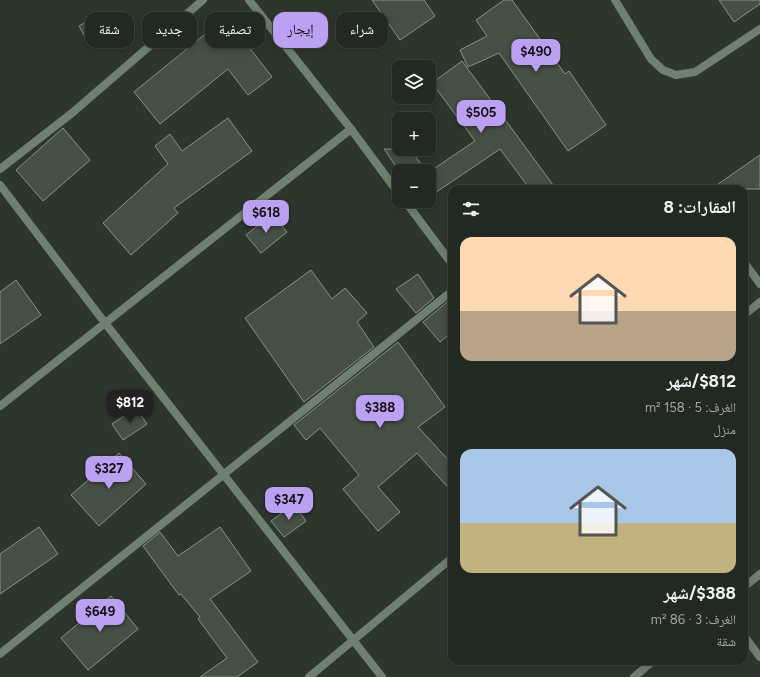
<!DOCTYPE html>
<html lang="ar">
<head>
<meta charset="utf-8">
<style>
  body { margin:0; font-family:Figtree,"Noto Naskh Arabic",sans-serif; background:#2a302a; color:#f1f3f6; direction:rtl; height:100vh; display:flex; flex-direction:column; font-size:15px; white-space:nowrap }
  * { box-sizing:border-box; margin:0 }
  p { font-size:13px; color:#a2a6a5 }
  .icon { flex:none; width:22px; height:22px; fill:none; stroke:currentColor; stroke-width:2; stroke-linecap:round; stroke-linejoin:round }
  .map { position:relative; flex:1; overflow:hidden; direction:ltr }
  .side { position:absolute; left:448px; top:185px; width:300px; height:480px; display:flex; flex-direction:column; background:#222822; border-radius:12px; box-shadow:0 2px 10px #0003,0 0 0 1px #3f4440; direction:rtl }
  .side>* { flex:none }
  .banner { position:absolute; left:12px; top:12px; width:376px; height:36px; direction:rtl; display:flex; gap:8px }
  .buttons { position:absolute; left:392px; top:60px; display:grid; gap:8px }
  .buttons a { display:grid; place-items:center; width:44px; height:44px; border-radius:8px; background:#222822; box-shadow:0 2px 10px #0003,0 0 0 1px #3f4440; font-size:20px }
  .price { position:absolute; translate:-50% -34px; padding:0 9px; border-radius:8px; background:#bca0f2; color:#111; font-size:13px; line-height:26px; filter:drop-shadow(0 1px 2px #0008) }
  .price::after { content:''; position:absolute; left:50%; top:24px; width:12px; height:9px; margin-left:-6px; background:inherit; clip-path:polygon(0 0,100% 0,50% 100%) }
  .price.selected { background:#222; color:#fff }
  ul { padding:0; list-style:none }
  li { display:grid; align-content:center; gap:8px; height:212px; padding:0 12px }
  li span { display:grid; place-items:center; height:124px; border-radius:12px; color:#555 }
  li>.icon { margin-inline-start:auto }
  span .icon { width:72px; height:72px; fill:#fffc; stroke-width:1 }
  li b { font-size:17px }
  h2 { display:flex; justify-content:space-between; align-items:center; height:48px; padding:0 12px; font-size:17px }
  .pill { padding:0 14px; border-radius:12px; background:#222822; box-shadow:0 2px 10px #0003,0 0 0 1px #3f4440; font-size:14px; line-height:36px }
  .pill.selected { background:#bca0f2; color:#111 }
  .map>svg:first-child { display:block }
  .building { fill:#454f45; stroke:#889388 }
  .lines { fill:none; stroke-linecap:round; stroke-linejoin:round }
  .street { stroke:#708070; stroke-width:8 }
</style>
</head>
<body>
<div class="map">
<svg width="760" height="677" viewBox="0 0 760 677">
  <rect width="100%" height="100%" fill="#2d362d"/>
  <!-- building -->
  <g class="building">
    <path d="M 372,0 L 424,0 L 435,16 L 400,40 Z"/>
    <path d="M 504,0 L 512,0 L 565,74 L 569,71 L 606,125 L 568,151 L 499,53 L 468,67 L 460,50 L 487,36 L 476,20 Z"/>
    <path d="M 719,0 L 760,0 L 760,4 L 734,22 Z"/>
    <path d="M 99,14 L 109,30 L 88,42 L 79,26 Z"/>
    <path d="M 225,18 L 246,41 L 245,42 L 272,77 L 248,95 L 228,69 L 160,124 L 134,92 Z"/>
    <path d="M 462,61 L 556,189 L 530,189 L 500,149 L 429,197 L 429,172 L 475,141 L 432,83 Z"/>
    <path d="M 228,118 L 252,151 L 174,208 L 178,213 L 131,255 L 103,223 L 168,164 L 155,146 L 170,134 L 182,151 Z"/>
    <path d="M 63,128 L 90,160 L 43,201 L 16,170 Z"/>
    <path d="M 384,149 L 410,149 L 426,171 L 399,171 Z"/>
    <path d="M 760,155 L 760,189 L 711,189 Z"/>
    <path d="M 272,214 L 287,232 L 261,253 L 246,235 Z"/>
    <path d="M 311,270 L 332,299 L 345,288 L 367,313 L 357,322 L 374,347 L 304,402 L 245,318 Z"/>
    <path d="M 418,274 L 434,298 L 416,313 L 396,289 Z"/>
    <path d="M 16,280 L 41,315 L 0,344 L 0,292 Z"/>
    <path d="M 447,302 L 452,309 L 452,332 L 440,342 L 423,322 Z"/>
    <path d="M 398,342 L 445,407 L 418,427 L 452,464 L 452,492 L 417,453 L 378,487 L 400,512 L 378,531 L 343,489 L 359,475 L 320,428 L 306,440 L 294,425 Z"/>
    <path d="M 136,408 L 147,424 L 123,440 L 112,424 Z"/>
    <path d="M 119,453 L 146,484 L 99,526 L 71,495 Z"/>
    <path d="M 294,504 L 306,521 L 284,537 L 271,521 Z"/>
    <path d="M 39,527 L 58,554 L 0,594 L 0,554 Z"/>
    <path d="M 220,527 L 251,571 L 210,599 L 258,662 L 237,677 L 200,677 L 227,658 L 198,619 L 200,617 L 181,594 L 179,595 L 143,546 L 160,532 L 178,556 Z"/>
    <path d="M 111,596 L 138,629 L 88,670 L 61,638 Z"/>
  </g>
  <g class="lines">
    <!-- street -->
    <g class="street">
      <path d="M 249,0 L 351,129 L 399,194"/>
      <path d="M 615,0 L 651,59 L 663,70 L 676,75 L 695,72 L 760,29"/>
      <path d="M 0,169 L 72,113 L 203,0"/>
      <path d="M 0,185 L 105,323 L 382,677"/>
      <path d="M 405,201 L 452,264"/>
      <path d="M 744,262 L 760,284"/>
      <path d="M 744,315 L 760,302"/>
      <path d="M 0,406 L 351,129"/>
      <path d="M 744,587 L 760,574"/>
      <path d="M 744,636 L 760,657"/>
      <path d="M 0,654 L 452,291"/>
      <path d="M 309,677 L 452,558"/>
      <path d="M 634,677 L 653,661"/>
    </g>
  </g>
</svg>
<div class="buttons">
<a><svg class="icon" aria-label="layers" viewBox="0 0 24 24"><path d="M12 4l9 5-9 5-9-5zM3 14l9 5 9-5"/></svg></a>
<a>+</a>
<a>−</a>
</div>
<b class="price" style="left:536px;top:73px">$490</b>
<b class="price" style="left:481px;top:134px">$505</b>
<b class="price" style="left:266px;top:234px">$618</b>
<b class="price selected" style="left:130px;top:424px">$812</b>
<b class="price" style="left:380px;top:429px">$388</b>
<b class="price" style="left:109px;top:490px">$327</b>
<b class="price" style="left:289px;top:521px">$347</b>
<b class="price" style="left:100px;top:633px">$649</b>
<div class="banner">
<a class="pill">شراء</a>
<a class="pill selected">إيجار</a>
<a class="pill">تصفية</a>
<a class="pill">جديد</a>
<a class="pill">شقة</a>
</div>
<section class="side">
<h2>العقارات: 8<svg class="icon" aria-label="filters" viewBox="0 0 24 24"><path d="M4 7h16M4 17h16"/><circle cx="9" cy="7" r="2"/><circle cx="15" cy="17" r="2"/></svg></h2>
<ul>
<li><span style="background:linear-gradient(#ffd9b3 60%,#b9a48a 0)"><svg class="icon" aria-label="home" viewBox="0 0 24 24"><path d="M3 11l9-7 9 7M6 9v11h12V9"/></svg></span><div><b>$812/شهر</b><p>الغرف: 5 · 158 m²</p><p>منزل</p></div></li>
<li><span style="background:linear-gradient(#a9c7e8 60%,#c2b280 0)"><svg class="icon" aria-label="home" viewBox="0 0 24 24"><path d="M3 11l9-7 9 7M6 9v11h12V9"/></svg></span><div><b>$388/شهر</b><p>الغرف: 3 · 86 m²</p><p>شقة</p></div></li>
</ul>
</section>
</div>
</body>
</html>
